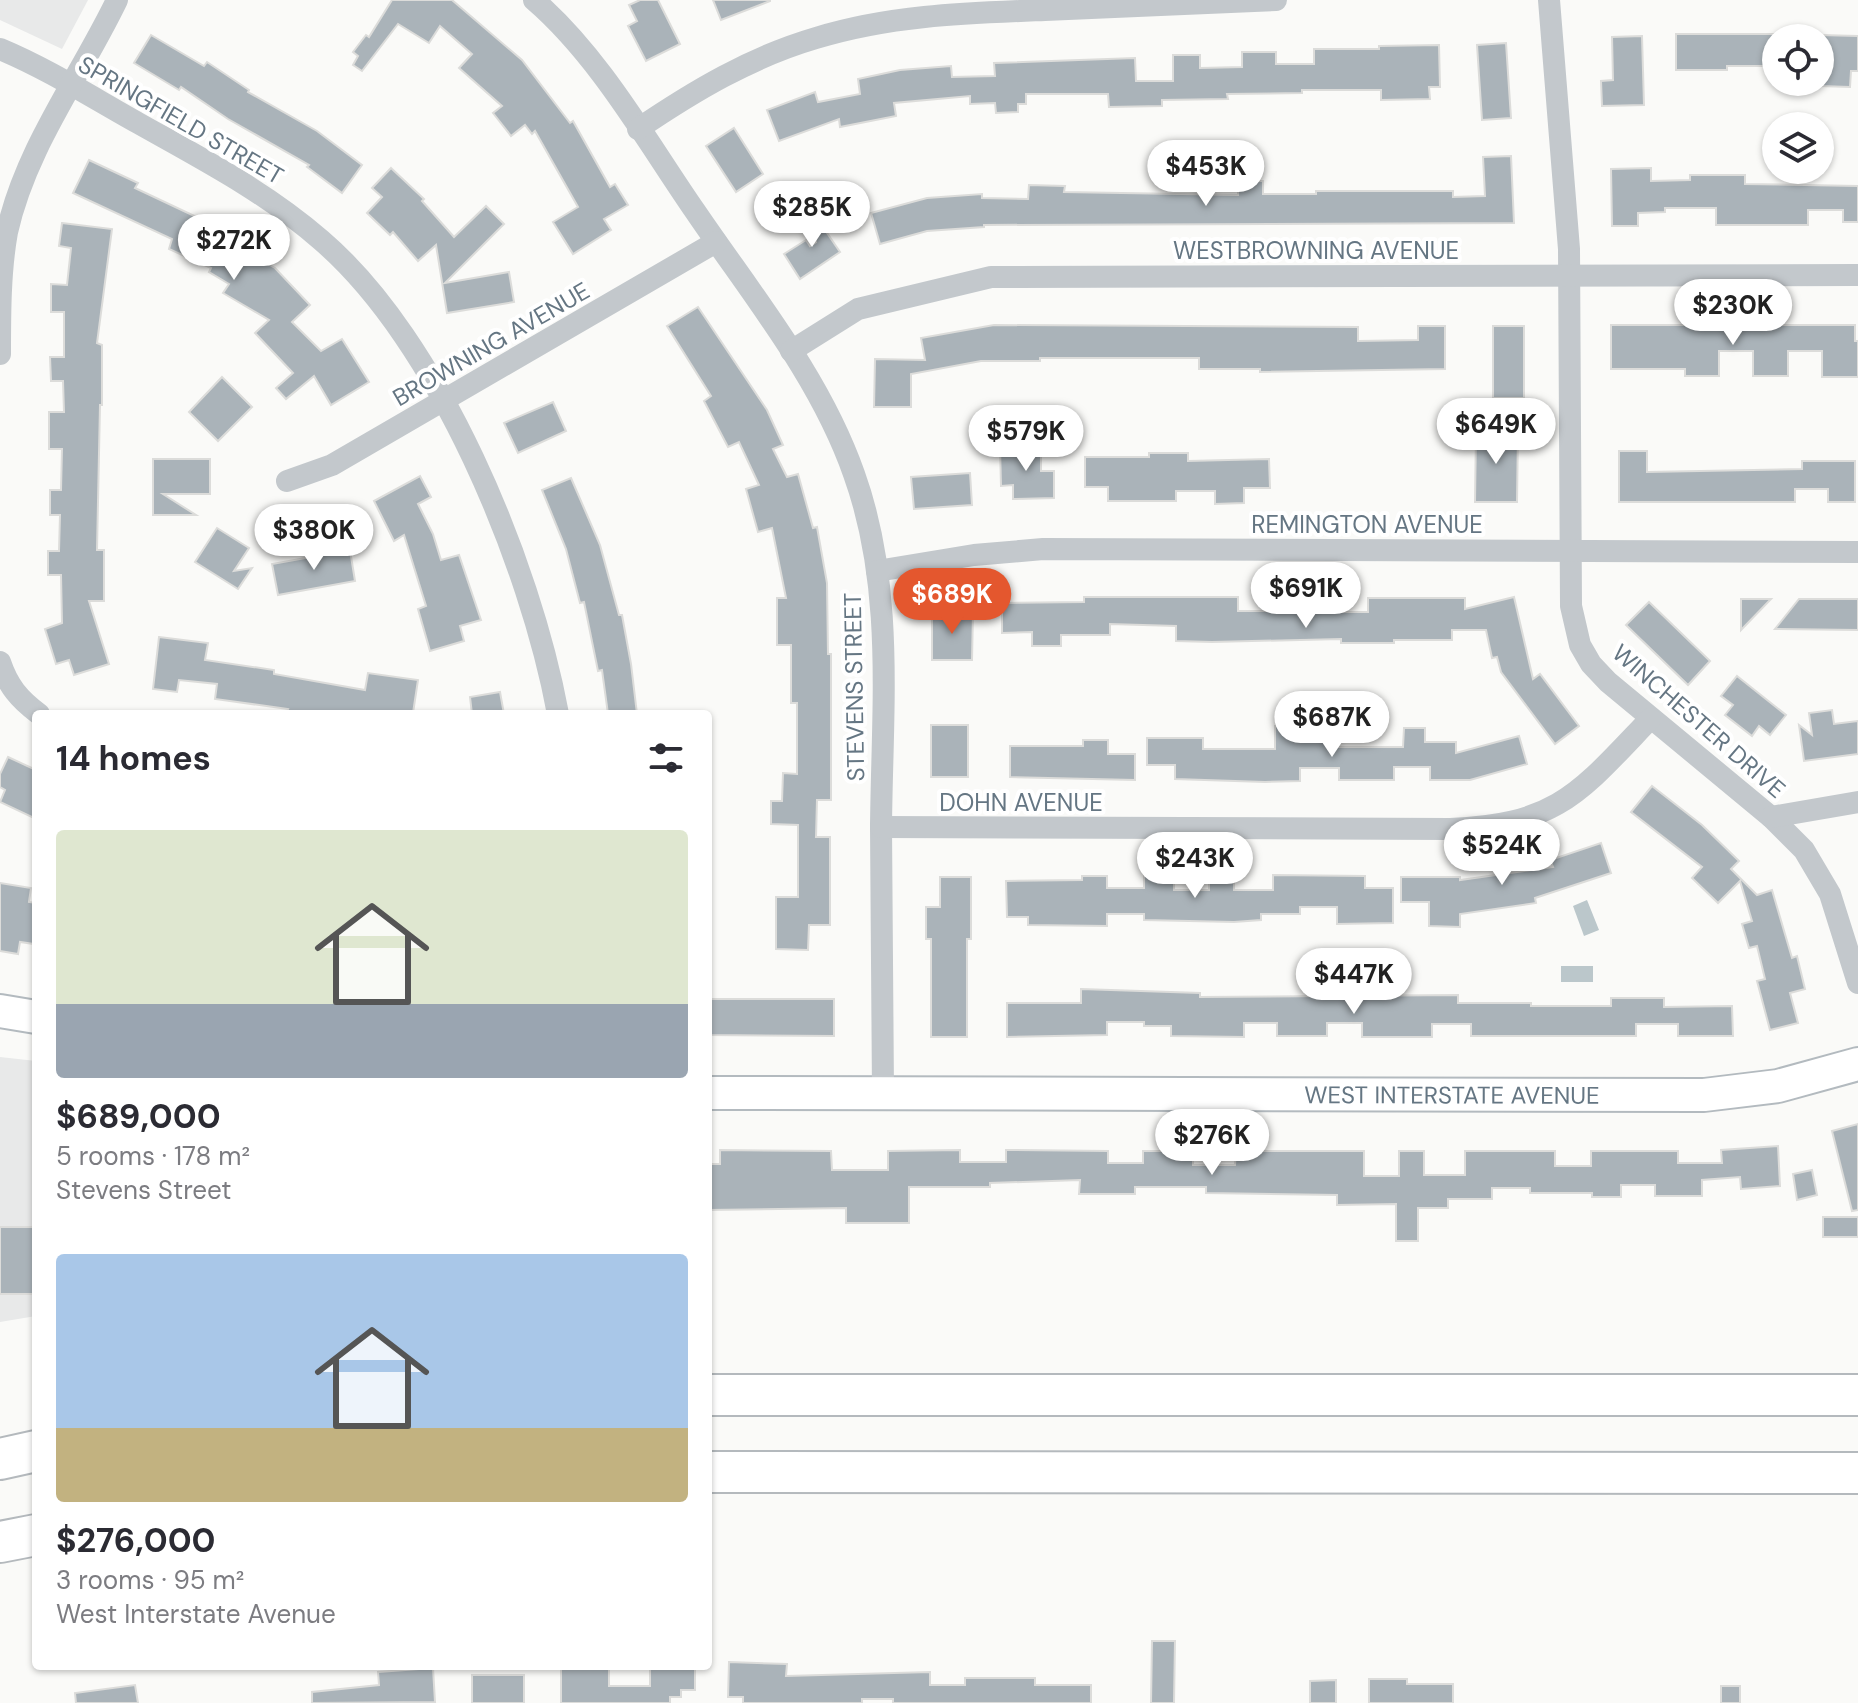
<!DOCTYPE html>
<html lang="en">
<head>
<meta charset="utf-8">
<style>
  body { margin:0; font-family:"DM Sans",sans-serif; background:#f2f2f3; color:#2b2b33; height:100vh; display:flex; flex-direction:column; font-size:30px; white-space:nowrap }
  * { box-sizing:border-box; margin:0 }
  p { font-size:26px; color:#7c7c81 }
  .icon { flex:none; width:44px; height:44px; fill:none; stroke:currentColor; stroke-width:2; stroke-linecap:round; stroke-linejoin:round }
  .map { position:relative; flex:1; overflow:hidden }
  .side { position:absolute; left:32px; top:710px; width:680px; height:960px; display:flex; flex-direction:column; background:#fff; border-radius:8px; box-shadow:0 2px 6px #0004 }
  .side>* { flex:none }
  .fabs { position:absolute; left:1762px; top:24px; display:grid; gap:16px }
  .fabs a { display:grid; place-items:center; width:72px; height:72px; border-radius:50%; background:#fff; box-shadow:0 2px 6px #0004; font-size:40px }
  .price { position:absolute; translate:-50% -68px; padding:0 18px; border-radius:28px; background:#fff; color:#222; font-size:26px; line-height:52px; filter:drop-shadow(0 2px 4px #0008) }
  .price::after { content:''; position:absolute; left:50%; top:48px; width:24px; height:18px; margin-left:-12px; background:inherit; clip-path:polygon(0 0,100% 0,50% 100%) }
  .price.on { background:#e4572e; color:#fff }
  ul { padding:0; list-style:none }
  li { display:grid; align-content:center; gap:16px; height:424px; padding:0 24px }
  li span { display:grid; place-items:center; height:248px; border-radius:8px; color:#555 }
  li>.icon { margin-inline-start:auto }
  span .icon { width:144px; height:144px; fill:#fffc; stroke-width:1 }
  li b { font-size:34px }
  h2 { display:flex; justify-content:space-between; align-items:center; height:96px; padding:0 24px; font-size:34px }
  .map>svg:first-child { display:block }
  .built { fill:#e8e9e9 }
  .water { fill:#bbc7cb }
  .building { fill:#aab3b9; stroke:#dcdcda; stroke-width:2 }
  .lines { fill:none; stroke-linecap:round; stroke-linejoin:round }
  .secondary-casing { stroke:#b3babf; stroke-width:36 }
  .highway-casing { stroke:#b4b9bd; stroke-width:44 }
  .street { stroke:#c3c8cc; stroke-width:22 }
  .secondary { stroke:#fff; stroke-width:32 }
  .highway { stroke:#fff; stroke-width:40 }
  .labels { text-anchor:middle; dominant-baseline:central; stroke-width:8; stroke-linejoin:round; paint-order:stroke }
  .street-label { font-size:24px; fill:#657683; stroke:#fff }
</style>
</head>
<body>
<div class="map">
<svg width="1858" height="1703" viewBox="0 0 1858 1703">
  <rect width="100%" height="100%" fill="#fafaf8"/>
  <!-- built -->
  <g class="built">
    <path d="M 0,0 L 88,0 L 62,49 L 0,20 Z"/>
    <path d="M 0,1057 L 36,1061 L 36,1316 L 0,1322 Z"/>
  </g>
  <!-- water -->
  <g class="water">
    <path d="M 1587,900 L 1599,930 L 1584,936 L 1573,906 Z"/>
    <rect x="1561" y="966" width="32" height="16"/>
  </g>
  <!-- building -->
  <g class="building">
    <path d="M 392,0 L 452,0 L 522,60 L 570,123 L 573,121 L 610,187 L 615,184 L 628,205 L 604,219 L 611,230 L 573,254 L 553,222 L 578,207 L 535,131 L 532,134 L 525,125 L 511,136 L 493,113 L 502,106 L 459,68 L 472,54 L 440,26 L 429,43 L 398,24 L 362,71 L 353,65 L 358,56 L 353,52 L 366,35 L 369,37 Z"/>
    <path d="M 640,0 L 658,0 L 680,44 L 646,61 L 628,26 L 637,21 L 629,5 Z"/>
    <path d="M 713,0 L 770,0 L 770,1 L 721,20 Z"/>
    <path d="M 1676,34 L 1776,34 L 1776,66 L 1727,66 L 1727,70 L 1676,70 Z"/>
    <path d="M 151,35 L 204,66 L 207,62 L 249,90 L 248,92 L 317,131 L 362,165 L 342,193 L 307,167 L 309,165 L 228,119 L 181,87 L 179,90 L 134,63 Z"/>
    <path d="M 1820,35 L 1858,36 L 1858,71 L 1851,71 L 1850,87 L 1820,86 Z"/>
    <path d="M 1642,36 L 1644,105 L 1602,106 L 1601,81 L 1613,80 L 1612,37 Z"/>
    <path d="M 1506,43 L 1511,118 L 1482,120 L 1477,45 Z"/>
    <path d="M 1439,45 L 1440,87 L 1429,87 L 1430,99 L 1381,100 L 1381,90 L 1302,90 L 1302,93 L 1227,94 L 1228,99 L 1162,100 L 1162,106 L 1109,107 L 1108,94 L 1026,94 L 1026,104 L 1018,104 L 1018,112 L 996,113 L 995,103 L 970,104 L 970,96 L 894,103 L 896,116 L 840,127 L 839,119 L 779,141 L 767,110 L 815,92 L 818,102 L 860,94 L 858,79 L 900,70 L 951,66 L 952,77 L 995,76 L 994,63 L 1135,58 L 1136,81 L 1173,81 L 1173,55 L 1200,55 L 1200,68 L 1242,67 L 1242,52 L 1276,52 L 1276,64 L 1314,64 L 1314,49 L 1379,49 L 1379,46 Z"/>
    <path d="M 734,128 L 763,174 L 736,192 L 706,146 Z"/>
    <path d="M 1511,156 L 1514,223 L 984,225 L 984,227 L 927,231 L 880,244 L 871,213 L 927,198 L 982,194 L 982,198 L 1028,199 L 1029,185 L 1065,186 L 1064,192 L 1238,195 L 1238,181 L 1263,181 L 1263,194 L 1316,194 L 1316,191 L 1453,191 L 1453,197 L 1485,196 L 1483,157 Z"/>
    <path d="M 89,160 L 138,183 L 135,188 L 222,229 L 219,236 L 275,268 L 310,305 L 292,322 L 321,351 L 342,339 L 369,382 L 331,405 L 314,376 L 286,399 L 276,388 L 293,373 L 255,333 L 269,320 L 223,293 L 229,284 L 209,272 L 211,268 L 169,249 L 172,239 L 73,193 Z"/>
    <path d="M 391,168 L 424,199 L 422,201 L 454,237 L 486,206 L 504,224 L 445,283 L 509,272 L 514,302 L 447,313 L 436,245 L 418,261 L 393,232 L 390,235 L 367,213 L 382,197 L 372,188 Z"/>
    <path d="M 1651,168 L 1651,181 L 1690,180 L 1690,175 L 1745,175 L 1745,184 L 1858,186 L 1858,222 L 1843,222 L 1843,210 L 1808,210 L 1808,225 L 1716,225 L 1716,208 L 1665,208 L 1665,212 L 1638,213 L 1638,226 L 1612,226 L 1611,169 Z"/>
    <path d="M 810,208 L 840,252 L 800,279 L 784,254 L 806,240 L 810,246 L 816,242 L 805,211 Z"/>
    <path d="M 62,223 L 112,229 L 97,343 L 102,345 L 102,405 L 100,405 L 97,550 L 104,550 L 104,601 L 89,601 L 109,664 L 74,675 L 69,660 L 56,664 L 45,629 L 62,623 L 61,575 L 48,575 L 48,551 L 59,551 L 60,515 L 50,515 L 50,490 L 61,490 L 62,449 L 49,449 L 49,412 L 64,412 L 63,381 L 51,381 L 50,357 L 64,357 L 64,312 L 51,312 L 51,284 L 67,285 L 71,248 L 59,246 Z"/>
    <path d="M 698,307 L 767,410 L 783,445 L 773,449 L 787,477 L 798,474 L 813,528 L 817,527 L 827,583 L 828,654 L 831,654 L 831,800 L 817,800 L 816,837 L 830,837 L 830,925 L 809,925 L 808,950 L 776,949 L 776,897 L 798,897 L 798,825 L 771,824 L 771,801 L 782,801 L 783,773 L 797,774 L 797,703 L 791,703 L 791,645 L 777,645 L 777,598 L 786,598 L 772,528 L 758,532 L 746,489 L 759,485 L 739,442 L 728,447 L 704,401 L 711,396 L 667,326 Z"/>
    <path d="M 994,325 L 1358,327 L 1358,341 L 1418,340 L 1418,326 L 1445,326 L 1445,369 L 1260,372 L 1260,369 L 1199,369 L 1199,358 L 1040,358 L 1040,361 L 981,361 L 911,374 L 911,407 L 874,407 L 875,359 L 925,360 L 921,338 Z"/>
    <path d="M 1611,325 L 1855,325 L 1855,341 L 1858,341 L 1858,377 L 1822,377 L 1822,351 L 1788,351 L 1788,376 L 1753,376 L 1753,351 L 1719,351 L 1719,376 L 1685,376 L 1685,369 L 1611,369 Z"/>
    <rect x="1493" y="326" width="31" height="72"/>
    <path d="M 222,377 L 252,407 L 218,441 L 189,412 Z"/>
    <path d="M 553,402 L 566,431 L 518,453 L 504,423 Z"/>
    <rect x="989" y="418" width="24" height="23"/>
    <path d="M 1476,431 L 1518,431 L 1517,502 L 1475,502 Z"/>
    <path d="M 1041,446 L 1041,471 L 1054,471 L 1054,498 L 1013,499 L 1013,485 L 1001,486 L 1000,447 Z"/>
    <path d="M 1619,451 L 1647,451 L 1647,472 L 1802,469 L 1802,461 L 1855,461 L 1855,502 L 1828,502 L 1828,489 L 1795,489 L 1795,502 L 1619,502 Z"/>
    <path d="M 1149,453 L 1188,453 L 1188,461 L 1269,459 L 1270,488 L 1244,488 L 1244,503 L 1215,504 L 1215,491 L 1176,491 L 1176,501 L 1108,501 L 1108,487 L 1085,487 L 1085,457 L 1149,457 Z"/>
    <path d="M 153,459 L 210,459 L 210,494 L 163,494 L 196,515 L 153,515 Z"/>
    <path d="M 970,473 L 972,505 L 914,509 L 911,477 Z"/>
    <path d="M 420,476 L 431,497 L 418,504 L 433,534 L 441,560 L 459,555 L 481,620 L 460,626 L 464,641 L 430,651 L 418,609 L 426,606 L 404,535 L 394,541 L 374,501 Z"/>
    <path d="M 571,478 L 600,545 L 619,615 L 622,615 L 631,664 L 637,714 L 608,714 L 602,670 L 598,671 L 584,602 L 580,603 L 566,549 L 542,490 Z"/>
    <path d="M 217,528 L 249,548 L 234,571 L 252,568 L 238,589 L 195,562 Z"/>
    <path d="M 350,550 L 355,581 L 278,595 L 272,564 Z"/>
    <path d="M 1084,597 L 1238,597 L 1238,611 L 1282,611 L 1282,597 L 1332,597 L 1332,612 L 1368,612 L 1368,598 L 1465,598 L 1465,609 L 1514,597 L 1533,679 L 1540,674 L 1579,726 L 1555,744 L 1501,672 L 1497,657 L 1492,658 L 1486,630 L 1452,630 L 1452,640 L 1394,640 L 1394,643 L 1341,643 L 1341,639 L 1212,642 L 1176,641 L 1176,626 L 1110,624 L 1110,635 L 1061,635 L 1061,646 L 1032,646 L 1032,632 L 1002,633 L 1002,603 L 1084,602 Z"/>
    <path d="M 1741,599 L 1771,599 L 1741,630 Z"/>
    <path d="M 1799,599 L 1858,599 L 1858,630 L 1775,629 Z"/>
    <path d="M 1649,602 L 1710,661 L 1688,685 L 1626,625 Z"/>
    <path d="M 932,612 L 973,612 L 972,660 L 932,660 Z"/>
    <path d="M 159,637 L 208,643 L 205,660 L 274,670 L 274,674 L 365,690 L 368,673 L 418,680 L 413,713 L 304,714 L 287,711 L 288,709 L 215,699 L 217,684 L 179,680 L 177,692 L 153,689 Z"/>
    <path d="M 1737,676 L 1786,715 L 1770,735 L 1759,726 L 1752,736 L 1725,715 L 1733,705 L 1721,696 Z"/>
    <path d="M 500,692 L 504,714 L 472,714 L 470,697 Z"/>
    <path d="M 1832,710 L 1834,724 L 1858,721 L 1858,754 L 1804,761 L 1799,725 L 1812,735 L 1809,713 Z"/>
    <rect x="931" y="725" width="37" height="52"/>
    <path d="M 1275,726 L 1301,726 L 1301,740 L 1327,740 L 1327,747 L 1403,747 L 1404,728 L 1425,728 L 1425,742 L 1456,742 L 1456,753 L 1519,736 L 1527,764 L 1470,780 L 1430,780 L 1430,767 L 1394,767 L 1394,780 L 1339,780 L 1339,768 L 1300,768 L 1300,781 L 1265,782 L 1175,779 L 1175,765 L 1147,765 L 1147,738 L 1203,738 L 1203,749 L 1275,749 Z"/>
    <path d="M 1083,740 L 1108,740 L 1108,754 L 1135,754 L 1135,780 L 1010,777 L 1010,746 L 1083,746 Z"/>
    <path d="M 8,757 L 36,770 L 36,819 L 0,802 L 5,790 L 0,787 L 0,774 Z"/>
    <path d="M 1652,786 L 1702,825 L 1739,861 L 1731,869 L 1757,895 L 1772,890 L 1792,958 L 1797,956 L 1805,989 L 1790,993 L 1798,1023 L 1770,1030 L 1757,981 L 1765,979 L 1757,946 L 1749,948 L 1742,924 L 1752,921 L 1740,881 L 1718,903 L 1692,878 L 1702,867 L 1631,812 Z"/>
    <path d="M 1601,843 L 1611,873 L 1535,898 L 1536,903 L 1460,914 L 1460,927 L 1429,926 L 1429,902 L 1401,902 L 1401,877 L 1460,877 L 1460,880 L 1553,867 L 1550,860 Z"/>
    <path d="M 1273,875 L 1365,876 L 1365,888 L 1393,888 L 1393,923 L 1337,924 L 1337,907 L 1300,907 L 1300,914 L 1261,914 L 1261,920 L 1234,922 L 1144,920 L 1144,914 L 1107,914 L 1107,926 L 1028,925 L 1028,917 L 1007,917 L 1006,881 L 1082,880 L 1082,876 L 1107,876 L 1107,888 L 1144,888 L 1144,876 L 1174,876 L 1174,890 L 1209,890 L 1209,876 L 1234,876 L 1234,890 L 1273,890 Z"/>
    <path d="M 940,877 L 971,877 L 971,939 L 967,939 L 967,1037 L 931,1037 L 931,939 L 926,939 L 926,907 L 940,907 Z"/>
    <path d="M 0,883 L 31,888 L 29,902 L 36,903 L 34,944 L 20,942 L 18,954 L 0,951 Z"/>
    <path d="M 1081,989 L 1200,993 L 1200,997 L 1458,995 L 1458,1003 L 1531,1003 L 1531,1006 L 1611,1006 L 1611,998 L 1664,998 L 1664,1007 L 1732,1006 L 1733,1036 L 1678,1036 L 1678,1024 L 1636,1024 L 1636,1036 L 1471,1036 L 1471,1024 L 1432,1024 L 1432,1037 L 1362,1037 L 1362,1023 L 1327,1023 L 1327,1036 L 1277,1036 L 1277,1023 L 1244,1023 L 1244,1037 L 1171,1036 L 1171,1026 L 1144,1026 L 1144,1022 L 1107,1022 L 1107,1035 L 1007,1037 L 1007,1003 L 1081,1003 Z"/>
    <path d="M 708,999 L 834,999 L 834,1036 L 708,1035 Z"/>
    <path d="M 1858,1124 L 1858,1210 L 1852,1211 L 1832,1131 Z"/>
    <path d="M 1778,1146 L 1780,1186 L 1741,1189 L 1740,1177 L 1702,1180 L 1702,1196 L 1655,1196 L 1655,1185 L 1621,1185 L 1621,1197 L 1592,1197 L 1592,1193 L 1530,1193 L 1530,1188 L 1492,1188 L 1492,1199 L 1448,1199 L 1448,1208 L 1418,1208 L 1418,1241 L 1396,1241 L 1396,1204 L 1337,1205 L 1337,1195 L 1206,1193 L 1206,1187 L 1135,1187 L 1135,1194 L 1079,1194 L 1080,1180 L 990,1183 L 990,1187 L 909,1187 L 909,1223 L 846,1223 L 846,1208 L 708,1210 L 708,1164 L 720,1164 L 720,1150 L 831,1151 L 832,1170 L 888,1170 L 888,1151 L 960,1150 L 960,1162 L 1006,1162 L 1006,1150 L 1108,1151 L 1108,1163 L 1143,1163 L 1143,1151 L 1193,1151 L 1193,1165 L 1235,1165 L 1236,1151 L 1364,1151 L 1364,1176 L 1399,1176 L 1399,1151 L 1424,1151 L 1424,1175 L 1465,1175 L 1465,1151 L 1555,1151 L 1555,1166 L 1591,1166 L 1591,1151 L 1678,1151 L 1678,1163 L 1722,1163 L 1721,1150 Z"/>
    <path d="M 1812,1170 L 1817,1195 L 1797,1200 L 1793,1174 Z"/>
    <rect x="1823" y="1217" width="35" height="20"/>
    <rect x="0" y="1227" width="36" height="67"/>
    <path d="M 1152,1641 L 1175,1641 L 1174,1703 L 1151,1703 Z"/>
    <path d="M 729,1662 L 787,1664 L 786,1676 L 930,1672 L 930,1685 L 965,1685 L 965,1678 L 1035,1678 L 1035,1685 L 1091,1685 L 1091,1703 L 893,1703 L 893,1699 L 862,1699 L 862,1703 L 743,1703 L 743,1697 L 728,1697 Z"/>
    <path d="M 650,1666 L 695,1666 L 695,1690 L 681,1690 L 681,1697 L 670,1697 L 670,1703 L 561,1703 L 561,1668 L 609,1668 L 609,1686 L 650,1686 Z"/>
    <path d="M 433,1668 L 435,1702 L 312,1703 L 312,1692 L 379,1685 L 378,1672 Z"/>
    <rect x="472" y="1675" width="52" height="28"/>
    <path d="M 1369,1679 L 1407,1679 L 1407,1684 L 1453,1684 L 1453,1703 L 1369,1703 Z"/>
    <path d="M 1336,1680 L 1336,1703 L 1310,1703 L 1310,1681 Z"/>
    <path d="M 135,1685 L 138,1703 L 76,1703 L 75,1693 Z"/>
    <rect x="1721" y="1686" width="19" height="17"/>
  </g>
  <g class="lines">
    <!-- secondary casing -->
    <g class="secondary-casing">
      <g id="secondary">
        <path d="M 0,1011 L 36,1017"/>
        <path id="s1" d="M 708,1093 L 1704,1095 L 1778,1086 L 1858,1064"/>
      </g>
    </g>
    <!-- highway casing -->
    <g class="highway-casing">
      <g id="highway">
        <path d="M 708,1395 L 1858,1395"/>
        <path d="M 0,1459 L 36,1451"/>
        <path d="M 708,1472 L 1858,1473"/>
        <path d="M 0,1542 L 36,1535"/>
      </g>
    </g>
    <!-- street -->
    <g class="street">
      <path d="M 534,0 C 599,56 646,140 695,211 C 752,295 820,377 854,474 C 895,588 882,709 881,827 C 881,916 882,1005 883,1093"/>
      <path d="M 1549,0 L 1569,249 L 1571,606 L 1580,645 L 1591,664 L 1608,682 L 1771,817 L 1804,850 L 1830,894 L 1858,983"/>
      <path d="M 0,49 C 48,69 93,98 138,123 C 202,159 266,192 321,240 C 439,341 530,563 558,714"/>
      <path d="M 638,129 C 694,91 751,57 816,38 C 891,15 967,13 1045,10 C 1122,7 1199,3 1276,0"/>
      <path d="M 791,351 L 858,309 L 991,277 L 1858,275"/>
      <path d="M 0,354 C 0,313 0,271 7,232 C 26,147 80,77 117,0"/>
      <path d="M 287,481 L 332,465 L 716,242"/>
      <path d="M 877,571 L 974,555 L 1043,549 L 1858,552"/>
      <path d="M 0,662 C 8,686 19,699 39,714"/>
      <path d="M 1771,817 L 1858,802"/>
      <path d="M 881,827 L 1450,829 C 1558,825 1580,792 1650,719"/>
    </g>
    <!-- secondary -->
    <use href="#secondary" class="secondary"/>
    <!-- highway -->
    <use href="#highway" class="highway"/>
  </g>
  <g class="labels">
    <!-- street labels -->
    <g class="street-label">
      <text transform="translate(181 120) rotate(30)">SPRINGFIELD STREET</text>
      <text x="1316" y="250">WESTBROWNING AVENUE</text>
      <text transform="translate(491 344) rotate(-30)">BROWNING AVENUE</text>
      <text x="1367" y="524">REMINGTON AVENUE</text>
      <text transform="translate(854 687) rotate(-91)">STEVENS STREET</text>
      <text transform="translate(1699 721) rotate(41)">WINCHESTER DRIVE</text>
      <text x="1021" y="802">DOHN AVENUE</text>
      <text stroke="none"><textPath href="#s1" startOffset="744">WEST INTERSTATE AVENUE</textPath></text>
    </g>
  </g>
</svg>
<div class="fabs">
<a><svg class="icon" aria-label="locate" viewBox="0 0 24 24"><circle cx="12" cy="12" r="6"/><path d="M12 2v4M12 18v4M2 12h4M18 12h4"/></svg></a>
<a><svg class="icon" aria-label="layers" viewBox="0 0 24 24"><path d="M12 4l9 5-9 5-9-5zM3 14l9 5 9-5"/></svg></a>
</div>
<b class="price" style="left:1206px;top:208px">$453K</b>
<b class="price" style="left:812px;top:249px">$285K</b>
<b class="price" style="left:234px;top:282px">$272K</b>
<b class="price" style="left:1733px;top:347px">$230K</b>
<b class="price" style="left:1496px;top:466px">$649K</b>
<b class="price" style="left:1026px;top:473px">$579K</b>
<b class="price" style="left:314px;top:572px">$380K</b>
<b class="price" style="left:1306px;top:630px">$691K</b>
<b class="price on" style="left:952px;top:636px">$689K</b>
<b class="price" style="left:1332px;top:759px">$687K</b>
<b class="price" style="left:1502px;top:887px">$524K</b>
<b class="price" style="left:1195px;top:900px">$243K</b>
<b class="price" style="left:1354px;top:1016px">$447K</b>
<b class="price" style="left:1212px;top:1177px">$276K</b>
<section class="side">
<h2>14 homes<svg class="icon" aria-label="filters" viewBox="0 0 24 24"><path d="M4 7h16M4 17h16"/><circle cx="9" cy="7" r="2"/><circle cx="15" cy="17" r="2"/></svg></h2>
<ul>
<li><span style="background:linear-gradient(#dfe7d0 70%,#9aa5b1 0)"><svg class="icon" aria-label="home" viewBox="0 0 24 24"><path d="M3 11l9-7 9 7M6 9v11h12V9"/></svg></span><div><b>$689,000</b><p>5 rooms · 178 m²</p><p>Stevens Street</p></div></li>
<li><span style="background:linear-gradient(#a9c7e8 70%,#c2b280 0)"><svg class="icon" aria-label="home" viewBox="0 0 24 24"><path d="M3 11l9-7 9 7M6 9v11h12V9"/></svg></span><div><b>$276,000</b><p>3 rooms · 95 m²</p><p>West Interstate Avenue</p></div></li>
</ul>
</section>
</div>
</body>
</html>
